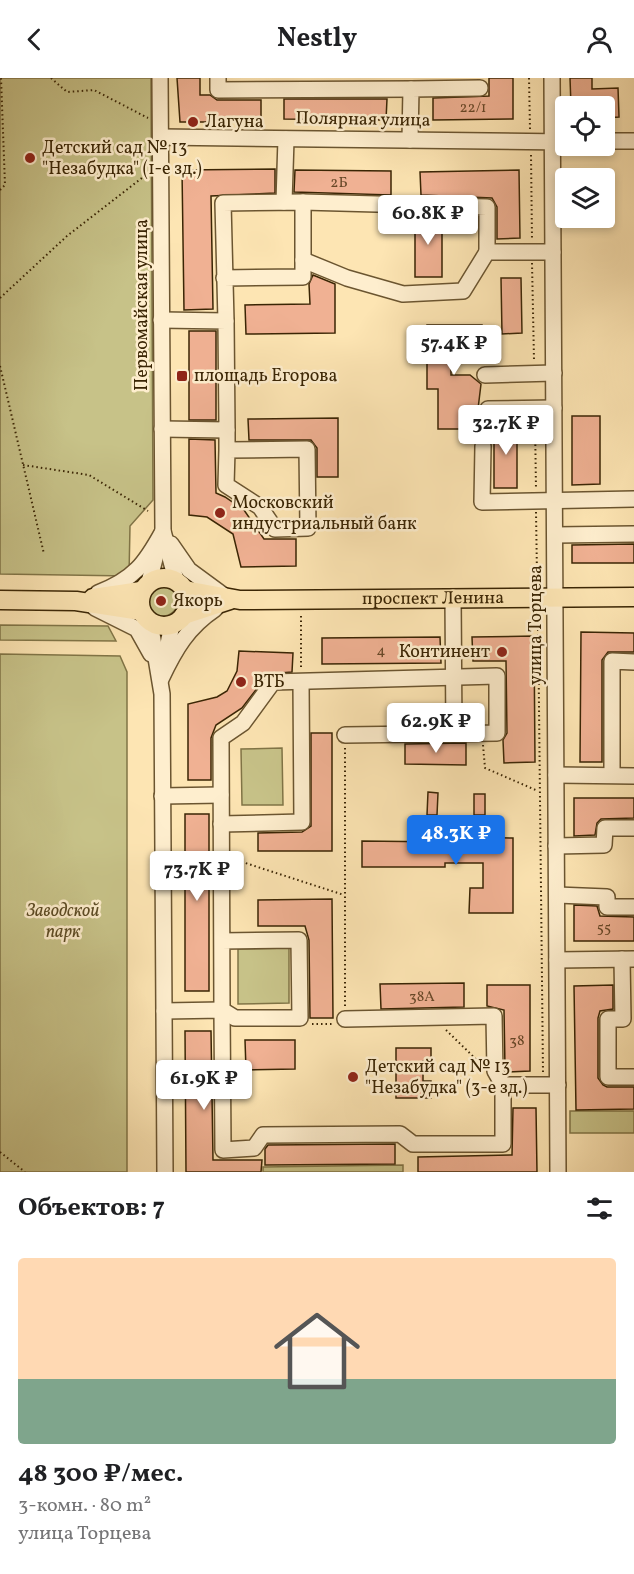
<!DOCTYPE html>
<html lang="ru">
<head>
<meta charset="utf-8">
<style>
  body { margin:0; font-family:Vollkorn,serif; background:#f6f6f6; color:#202124; height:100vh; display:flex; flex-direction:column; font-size:22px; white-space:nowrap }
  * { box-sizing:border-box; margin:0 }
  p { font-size:20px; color:#757577 }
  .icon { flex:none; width:33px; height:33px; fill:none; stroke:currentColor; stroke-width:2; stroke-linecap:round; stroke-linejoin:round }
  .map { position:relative; height:1094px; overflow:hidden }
  .side { display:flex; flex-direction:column; background:#fff; flex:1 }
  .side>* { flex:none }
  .fabs { position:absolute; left:555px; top:18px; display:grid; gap:12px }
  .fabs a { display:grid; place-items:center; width:60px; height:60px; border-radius:6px; background:#fff; box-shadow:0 3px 9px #0003; font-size:30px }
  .price { position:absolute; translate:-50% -51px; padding:0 14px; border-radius:6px; background:#fff; color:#222; font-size:20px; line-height:39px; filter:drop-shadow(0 2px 3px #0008) }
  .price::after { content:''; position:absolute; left:50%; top:36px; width:18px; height:14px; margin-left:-9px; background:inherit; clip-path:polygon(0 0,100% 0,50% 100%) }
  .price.active { background:#1a73e8; color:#fff }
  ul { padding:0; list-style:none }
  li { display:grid; align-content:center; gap:12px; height:318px; padding:0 18px }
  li+li { border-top:2px solid #e0e0e0 }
  li span { display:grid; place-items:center; height:186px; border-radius:6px; color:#555 }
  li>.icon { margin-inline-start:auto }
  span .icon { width:108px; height:108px; fill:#fffc; stroke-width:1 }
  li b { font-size:26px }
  h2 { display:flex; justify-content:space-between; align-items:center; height:72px; padding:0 18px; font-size:26px }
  header { display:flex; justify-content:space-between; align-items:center; height:78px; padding:0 18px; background:#fff; font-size:27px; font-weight:700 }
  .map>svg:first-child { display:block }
  .green { fill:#c7c288; stroke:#807446; stroke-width:1.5 }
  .building { fill:#f0b193; stroke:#3a2504; stroke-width:1.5 }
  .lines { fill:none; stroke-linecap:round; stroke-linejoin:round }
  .minor-casing { stroke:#6b5530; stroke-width:18 }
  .major-casing { stroke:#3a2504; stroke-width:21 }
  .path { stroke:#3a2504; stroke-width:2; stroke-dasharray:1.5 3; stroke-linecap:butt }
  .minor { stroke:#feeece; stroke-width:15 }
  .major { stroke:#fde5b3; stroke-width:18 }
  .poi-dot { fill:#8f2418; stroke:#feeece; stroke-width:2 }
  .labels { text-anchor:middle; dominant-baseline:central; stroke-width:5; stroke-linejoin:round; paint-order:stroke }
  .number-label { font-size:15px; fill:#684828 }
  .street-label { font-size:18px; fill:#3a2504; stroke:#feeece }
  .poi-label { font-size:18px; fill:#3a2504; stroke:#feeece; text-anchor:start }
  .park-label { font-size:18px; font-style:italic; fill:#5d4c25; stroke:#feeece }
</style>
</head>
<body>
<header><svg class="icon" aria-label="back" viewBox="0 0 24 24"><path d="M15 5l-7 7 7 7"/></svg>Nestly<svg class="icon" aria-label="person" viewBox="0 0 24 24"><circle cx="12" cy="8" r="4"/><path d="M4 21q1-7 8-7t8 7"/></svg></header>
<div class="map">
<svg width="634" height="1094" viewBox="0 0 634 1094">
  <rect width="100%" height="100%" fill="#fde5b3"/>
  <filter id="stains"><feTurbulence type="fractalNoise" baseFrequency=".00333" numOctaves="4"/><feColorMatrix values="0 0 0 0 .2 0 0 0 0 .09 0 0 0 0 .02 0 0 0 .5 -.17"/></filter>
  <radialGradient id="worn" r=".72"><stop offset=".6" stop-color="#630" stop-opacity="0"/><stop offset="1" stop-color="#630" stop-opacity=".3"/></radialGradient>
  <!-- green -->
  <g class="green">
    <path d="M 0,0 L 151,0 L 153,422 L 130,448 L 129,498 L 0,496 Z"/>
    <circle cx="163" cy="523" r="15"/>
    <path d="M 0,547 L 108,548 L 116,563 L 0,562 Z"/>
    <path d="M 0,576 L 120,578 L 127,594 L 127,1094 L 0,1094 Z"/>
    <path d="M 282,670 L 283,727 L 242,727 L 241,671 Z"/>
    <path d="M 289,870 L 289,925 L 238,926 L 238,871 Z"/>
    <rect x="570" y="1033" width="64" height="22"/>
    <path d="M 403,1087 L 403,1094 L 263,1094 L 263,1089 Z"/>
  </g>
  <!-- building -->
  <g class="building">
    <path d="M 177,0 L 200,0 L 200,17 L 210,17 L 217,22 L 261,22 L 261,44 L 180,44 Z"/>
    <path d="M 489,0 L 513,0 L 513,41 L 433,42 L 433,20 L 489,18 Z"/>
    <path d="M 570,0 L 592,0 L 592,11 L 618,10 L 619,39 L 604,40 L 604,28 L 571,28 Z"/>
    <path d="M 284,21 L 387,21 L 386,42 L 284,41 Z"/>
    <path d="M 275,91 L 275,115 L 211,118 L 213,231 L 184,232 L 182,92 Z"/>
    <path d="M 295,92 L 391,93 L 391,117 L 294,114 Z"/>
    <path d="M 519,92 L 520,160 L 497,161 L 497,129 L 492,120 L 421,117 L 420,94 Z"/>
    <path d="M 415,137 L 442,138 L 442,199 L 415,199 Z"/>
    <path d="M 313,197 L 335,206 L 335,255 L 246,256 L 245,227 L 310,226 L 309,206 Z"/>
    <path d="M 501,200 L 521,200 L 522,255 L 502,256 Z"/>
    <path d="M 427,247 L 482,247 L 482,271 L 451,271 L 451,297 L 470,297 L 481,306 L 478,331 L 481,351 L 438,351 L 438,311 L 427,311 Z"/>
    <rect x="189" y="253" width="27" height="89"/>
    <path d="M 572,338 L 600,338 L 600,406 L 572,407 Z"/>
    <path d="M 338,340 L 338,399 L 317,399 L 317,370 L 311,362 L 249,362 L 248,341 Z"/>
    <rect x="494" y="347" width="23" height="63"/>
    <path d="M 189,361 L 215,362 L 216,415 L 225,419 L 244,432 L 264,461 L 296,461 L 296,488 L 241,489 L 233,456 L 207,439 L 189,437 Z"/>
    <path d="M 634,466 L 634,485 L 572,485 L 572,467 Z"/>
    <path d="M 581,554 L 634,555 L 634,574 L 608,574 L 602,582 L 602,684 L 580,684 Z"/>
    <path d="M 534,558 L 535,684 L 504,685 L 503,662 L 507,655 L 506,583 L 473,583 L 472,559 Z"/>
    <path d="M 440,559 L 441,585 L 322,586 L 322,560 Z"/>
    <path d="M 239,573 L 293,575 L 292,594 L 268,596 L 242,630 L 216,647 L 211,660 L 211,702 L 188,702 L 188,626 L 217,619 L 227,613 L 237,593 Z"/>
    <path d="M 311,655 L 332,655 L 332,773 L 258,773 L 258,755 L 302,754 L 311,748 Z"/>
    <path d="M 466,665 L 466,687 L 405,686 L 405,666 Z"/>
    <path d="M 428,714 L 438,715 L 437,737 L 427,737 Z"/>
    <rect x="474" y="716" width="11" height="21"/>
    <path d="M 574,720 L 634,720 L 634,740 L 601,741 L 597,745 L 595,757 L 574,758 Z"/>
    <rect x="185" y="736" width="24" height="177"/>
    <path d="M 468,759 L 513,760 L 513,835 L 469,835 L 470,810 L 483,810 L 483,785 L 445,785 L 445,789 L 362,789 L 362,763 L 446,764 L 446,773 L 468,773 Z"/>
    <path d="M 332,821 L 333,940 L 310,940 L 309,862 L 305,848 L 258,848 L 258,822 Z"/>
    <path d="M 574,827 L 597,828 L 600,838 L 634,839 L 634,863 L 574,863 Z"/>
    <path d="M 464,905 L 464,929 L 381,931 L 380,906 Z"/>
    <path d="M 487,907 L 530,907 L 530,993 L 507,994 L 505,990 L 504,932 L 487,928 Z"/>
    <path d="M 613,907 L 613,931 L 600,933 L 598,940 L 598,1000 L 603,1007 L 607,1009 L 634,1009 L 634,1031 L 576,1032 L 574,908 Z"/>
    <path d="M 185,953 L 211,953 L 213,1082 L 262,1082 L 261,1094 L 186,1094 Z"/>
    <path d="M 245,962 L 295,962 L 295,991 L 246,992 Z"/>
    <path d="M 396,970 L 431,970 L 431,983 L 423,983 L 423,1003 L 431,1003 L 431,1020 L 396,1020 Z"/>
    <path d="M 513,1030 L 536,1030 L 537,1094 L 418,1094 L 418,1079 L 512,1077 Z"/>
    <path d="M 395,1066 L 395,1086 L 265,1087 L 265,1071 L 268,1067 Z"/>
  </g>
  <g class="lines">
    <!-- minor casing -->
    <g class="minor-casing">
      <g id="minor">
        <path d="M 160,0 L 163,453 L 176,502"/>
        <path d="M 218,0 L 218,12 L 411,11"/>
        <path d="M 552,0 L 558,1094"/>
        <path d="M 161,59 L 566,64"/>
        <path d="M 410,62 L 411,11 L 480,10"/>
        <path d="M 604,63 L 634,63"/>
        <path d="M 284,124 L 286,61"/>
        <path d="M 303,124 L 487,129 L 487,174"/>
        <path d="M 303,182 L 347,200 L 403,216 L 463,213 L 487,174 L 553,174"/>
        <path d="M 224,200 L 303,199 L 303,124 L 223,125 L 226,243"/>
        <path d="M 161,242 L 226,243 L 227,352 L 162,351"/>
        <path d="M 485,297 L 554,295"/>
        <path d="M 488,331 L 554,330"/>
        <path d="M 227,352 L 227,372 L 307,371 L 308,450 L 275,451 L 260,429 L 226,407 L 227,372"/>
        <path d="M 483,368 L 482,424 L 634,421"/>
        <path d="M 555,457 L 634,456"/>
        <path d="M 171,466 L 189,492 L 223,517"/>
        <path d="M 149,504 L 157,473"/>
        <path d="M 98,515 C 134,501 145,486 163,453"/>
        <path d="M 453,519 L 454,656"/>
        <path d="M 95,530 L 137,551 L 151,576"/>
        <path d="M 150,544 L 162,616 L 165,1094"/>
        <path d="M 165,580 L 172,547"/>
        <path d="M 161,601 C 175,571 188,549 215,531"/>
        <path d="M 556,697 L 634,698"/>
        <path d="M 612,697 L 612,583 L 634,584"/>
        <path d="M 162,718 L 221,717"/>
        <path d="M 221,746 L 302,744 L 301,604"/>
        <path d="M 556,768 L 604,767 L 605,750 L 634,750"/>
        <path d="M 557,817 L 607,819 L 607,829 L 634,829"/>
        <path d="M 222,863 L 299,862 L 300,940 L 235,940 L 222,932 L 221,660 L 243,645 L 273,604 L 497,598 L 497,655 L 345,657"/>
        <path d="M 622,881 L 623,941 L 608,941 L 608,999 L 634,999"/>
        <path d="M 557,882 L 634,881"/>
        <path d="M 164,933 L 222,932 L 223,1072 L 254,1070 L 263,1057 L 400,1056 L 413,1066 L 503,1066 L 503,1007 L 558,1007"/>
        <path d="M 345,941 L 494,938 L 495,993 L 503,1007"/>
      </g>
    </g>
    <!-- major casing -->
    <g class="major-casing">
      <g id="major">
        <circle cx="164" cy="524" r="24"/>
        <path id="s1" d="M 185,512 L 240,522 L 634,519"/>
        <path d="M 93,520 L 141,513"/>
        <path d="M 0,522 L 76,523 L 141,533"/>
        <path d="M 184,537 L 230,522"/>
      </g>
    </g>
    <!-- path -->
    <g class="path">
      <path d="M 51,0 L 67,14 L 94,12 L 148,40"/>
      <path d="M 529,0 L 530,51"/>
      <path d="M 531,77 L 532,162"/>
      <path d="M 0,112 L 5,107 L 1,0"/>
      <path d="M 532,185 L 534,282"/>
      <path d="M 0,220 L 67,158 L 147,96"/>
      <path d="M 0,288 L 44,476"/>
      <path d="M 535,344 L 536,411"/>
      <path d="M 23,387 L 89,397 L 148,433"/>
      <path d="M 536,434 L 537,497"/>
      <path d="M 538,538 L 543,995"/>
      <path d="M 301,589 L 301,538"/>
      <path d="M 483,667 L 485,690 L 538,713"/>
      <path d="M 233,781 L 344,817"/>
      <path d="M 345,928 L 345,669"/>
      <path d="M 312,946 L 333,946"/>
      <path d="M 446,952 L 482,987"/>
      <path d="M 0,1074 L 25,1094"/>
    </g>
    <!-- minor -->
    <use href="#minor" class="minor"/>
    <!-- major -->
    <use href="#major" class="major"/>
  </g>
  <!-- markers -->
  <g class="poi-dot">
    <circle cx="193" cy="44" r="6"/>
    <circle cx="30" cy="80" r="6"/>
    <rect x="176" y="292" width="12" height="12" rx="3"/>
    <circle cx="220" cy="435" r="6"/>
    <circle cx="161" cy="523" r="6"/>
    <circle cx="502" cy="574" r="6"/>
    <circle cx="241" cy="604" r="6"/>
    <circle cx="353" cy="999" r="6"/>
  </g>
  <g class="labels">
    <!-- number labels -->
    <g class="number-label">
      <text x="473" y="30">22/1</text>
      <text x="339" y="105">2Б</text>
      <text x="381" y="573">4</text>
      <text x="604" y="850">55</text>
      <text x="422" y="919">38А</text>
      <text x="517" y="963">38</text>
    </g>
    <!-- street labels -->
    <g class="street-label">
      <text transform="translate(363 42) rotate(1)">Полярная улица</text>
      <text transform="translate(142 227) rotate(-90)">Первомайская улица</text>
      <text stroke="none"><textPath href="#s1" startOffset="249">проспект Ленина</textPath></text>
      <text transform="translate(536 547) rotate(-90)">улица Торцева</text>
    </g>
    <!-- poi labels -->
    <g class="poi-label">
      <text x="205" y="44">Лагуна</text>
      <text x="42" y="70">Детский сад № 13<tspan x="42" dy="21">"Незабудка" (1-е зд.)</tspan></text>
      <text x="194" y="298">площадь Егорова</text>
      <text x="232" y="425">Московский<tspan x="232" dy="21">индустриальный банк</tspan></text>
      <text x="173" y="523">Якорь</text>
      <text x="490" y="574" text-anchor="end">Континент</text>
      <text x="253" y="604">ВТБ</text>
      <text x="365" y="989">Детский сад № 13<tspan x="365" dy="21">"Незабудка" (3-е зд.)</tspan></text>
    </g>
    <!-- park labels -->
    <g class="park-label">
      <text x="63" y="833">Заводской<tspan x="63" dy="21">парк</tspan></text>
    </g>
  </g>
  <rect width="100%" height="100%" filter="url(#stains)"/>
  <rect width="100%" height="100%" fill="url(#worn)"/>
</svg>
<div class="fabs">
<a><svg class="icon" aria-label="locate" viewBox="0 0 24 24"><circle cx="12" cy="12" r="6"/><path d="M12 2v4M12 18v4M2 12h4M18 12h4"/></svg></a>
<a><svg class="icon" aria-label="layers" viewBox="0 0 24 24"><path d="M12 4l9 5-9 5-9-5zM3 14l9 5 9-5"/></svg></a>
</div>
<b class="price" style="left:428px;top:168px">60.8K ₽</b>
<b class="price" style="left:454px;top:298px">57.4K ₽</b>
<b class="price" style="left:506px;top:378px">32.7K ₽</b>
<b class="price" style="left:436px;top:676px">62.9K ₽</b>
<b class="price active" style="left:456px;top:788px">48.3K ₽</b>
<b class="price" style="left:197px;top:824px">73.7K ₽</b>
<b class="price" style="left:204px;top:1033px">61.9K ₽</b>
</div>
<section class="side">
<h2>Объектов: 7<svg class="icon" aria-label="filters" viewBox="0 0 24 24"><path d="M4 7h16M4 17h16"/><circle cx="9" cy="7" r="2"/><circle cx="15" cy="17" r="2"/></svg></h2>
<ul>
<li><span style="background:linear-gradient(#ffd9b3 65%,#7fa58c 0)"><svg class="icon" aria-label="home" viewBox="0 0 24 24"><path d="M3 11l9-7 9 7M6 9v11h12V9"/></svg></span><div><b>48 300 ₽/мес.</b><p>3-комн. · 80 m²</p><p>улица Торцева</p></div></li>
</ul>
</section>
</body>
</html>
